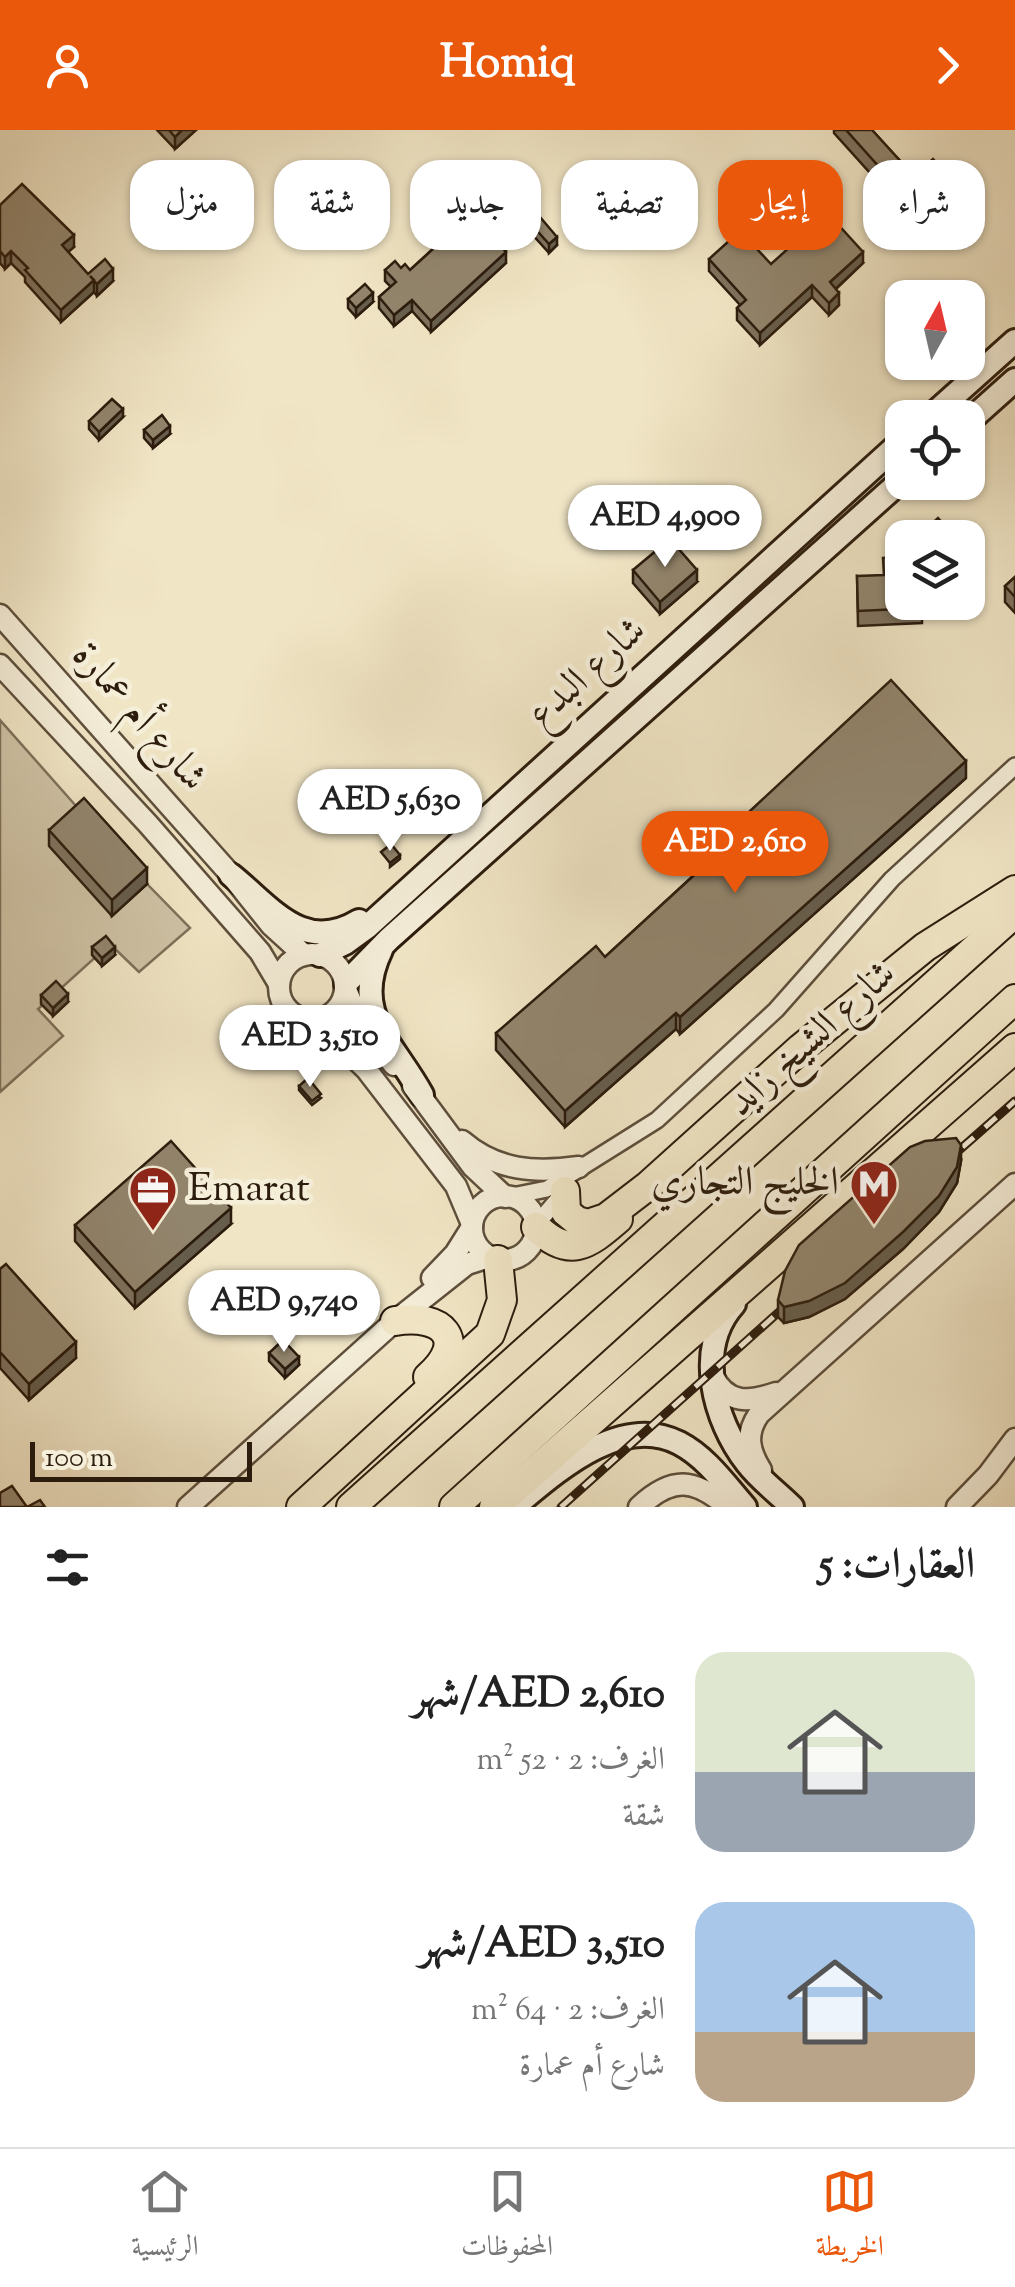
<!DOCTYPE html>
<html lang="ar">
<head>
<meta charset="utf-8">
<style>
  body { margin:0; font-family:"Sorts Mill Goudy",Amiri,serif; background:#f2f2f2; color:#222; direction:rtl; height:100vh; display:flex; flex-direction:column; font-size:38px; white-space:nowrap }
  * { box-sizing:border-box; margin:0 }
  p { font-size:32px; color:#767676 }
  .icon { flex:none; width:55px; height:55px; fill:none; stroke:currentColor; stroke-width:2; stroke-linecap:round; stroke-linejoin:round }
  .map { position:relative; height:1377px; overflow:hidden; direction:ltr }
  .panel { display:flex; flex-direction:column; background:#fff; flex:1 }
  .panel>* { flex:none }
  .top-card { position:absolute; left:30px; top:30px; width:955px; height:90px; direction:rtl; display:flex; gap:20px }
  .needle { width:65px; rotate:8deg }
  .buttons { position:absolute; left:885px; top:150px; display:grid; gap:20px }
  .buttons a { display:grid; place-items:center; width:100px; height:100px; border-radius:20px; background:#fff; box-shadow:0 2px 8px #0004; font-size:50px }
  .scale { position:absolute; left:30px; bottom:25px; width:222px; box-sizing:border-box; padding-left:10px; border:5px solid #2c1c0d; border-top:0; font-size:28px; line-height:35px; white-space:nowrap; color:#2c1c0d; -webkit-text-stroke:8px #f5eed9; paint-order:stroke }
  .price { position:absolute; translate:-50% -85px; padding:0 22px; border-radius:35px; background:#fff; color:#222; font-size:32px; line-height:65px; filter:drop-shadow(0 2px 5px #0008) }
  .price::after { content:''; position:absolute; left:50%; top:60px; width:30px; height:22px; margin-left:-15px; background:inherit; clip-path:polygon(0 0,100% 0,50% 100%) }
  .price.on { background:#ea580c; color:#fff }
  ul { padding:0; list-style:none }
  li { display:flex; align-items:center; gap:30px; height:250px; padding:0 40px }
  li span { display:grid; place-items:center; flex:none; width:280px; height:200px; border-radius:30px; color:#555 }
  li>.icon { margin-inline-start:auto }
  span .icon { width:120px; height:120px; fill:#fffc; stroke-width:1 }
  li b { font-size:42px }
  h2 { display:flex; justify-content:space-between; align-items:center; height:120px; padding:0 40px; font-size:42px }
  .chip { padding:0 35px; border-radius:30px; background:#fff; box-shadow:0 2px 8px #0004; font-size:35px; line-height:90px }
  .chip.on { background:#ea580c; color:#fff }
  header { display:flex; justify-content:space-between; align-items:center; height:130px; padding:0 40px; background:#ea580c; color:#fff; font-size:45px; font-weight:700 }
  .dock { display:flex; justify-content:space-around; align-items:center; height:140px; border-top:2px solid #e0e0e0; background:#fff; font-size:28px; color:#767676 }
  .dock a { display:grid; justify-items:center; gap:5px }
  .dock .on { color:#ea580c }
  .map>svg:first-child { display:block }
  .green { fill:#cfc3a6; stroke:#7e705a; stroke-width:2.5 }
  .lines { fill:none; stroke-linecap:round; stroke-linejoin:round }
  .minor-casing { stroke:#5d4e3b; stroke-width:20 }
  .tertiary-casing { stroke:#5d4e3b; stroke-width:25 }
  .secondary-casing { stroke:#2c1c0d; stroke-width:28 }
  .motorway-casing { stroke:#2c1c0d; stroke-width:32 }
  .minor { stroke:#f5eed9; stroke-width:15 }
  .tertiary { stroke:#f5eed9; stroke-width:20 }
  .secondary { stroke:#f5eed9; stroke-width:22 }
  .motorway { stroke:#f0e5c5; stroke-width:28 }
  .rail-casing { stroke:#2c1c0d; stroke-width:9 }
  .rail { stroke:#f5eed9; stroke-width:5; stroke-dasharray:15; stroke-linecap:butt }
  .wall { fill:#7e725e; stroke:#2c1c0d; stroke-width:2.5 }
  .shaded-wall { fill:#665d4c; stroke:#2c1c0d; stroke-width:2.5 }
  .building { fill:#92856d; stroke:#2c1c0d; stroke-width:2.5 }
  .labels { text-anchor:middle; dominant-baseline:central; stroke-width:9; stroke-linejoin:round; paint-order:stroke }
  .street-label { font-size:40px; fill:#2c1c0d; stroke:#f5eed9 }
  .poi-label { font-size:40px; fill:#2c1c0d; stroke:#f5eed9; text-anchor:end }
</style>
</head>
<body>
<header><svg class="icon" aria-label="forward" viewBox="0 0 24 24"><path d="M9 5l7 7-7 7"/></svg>Homiq<svg class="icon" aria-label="person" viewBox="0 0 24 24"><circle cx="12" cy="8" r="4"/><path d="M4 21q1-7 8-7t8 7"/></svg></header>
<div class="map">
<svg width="1015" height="1377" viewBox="0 0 1015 1377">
  <rect width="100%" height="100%" fill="#f0e5c5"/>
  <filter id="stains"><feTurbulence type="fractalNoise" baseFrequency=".002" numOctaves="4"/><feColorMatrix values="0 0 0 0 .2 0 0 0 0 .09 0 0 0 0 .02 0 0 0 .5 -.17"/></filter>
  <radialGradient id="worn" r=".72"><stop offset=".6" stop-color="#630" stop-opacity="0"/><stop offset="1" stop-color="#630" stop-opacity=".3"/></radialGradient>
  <!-- green -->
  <path class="green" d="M 0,590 L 84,685 L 111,785 L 147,754 L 190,798 L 139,842 L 110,814 L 38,879 L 63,906 L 0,962 Z"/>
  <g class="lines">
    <!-- minor casing -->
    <g class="minor-casing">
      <g id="minor">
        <path d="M 508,1067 L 547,1059 L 657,990 L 776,880 L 892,749 L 1015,636"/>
        <path d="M 535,1096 L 565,1061"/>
      </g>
    </g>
    <!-- tertiary casing -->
    <g class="tertiary-casing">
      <g id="tertiary">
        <path d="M 0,485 L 231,745 L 271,795 L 304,825"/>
        <path d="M 0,535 L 148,694 L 260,822 L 279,854"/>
        <circle cx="312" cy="857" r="33"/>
        <path d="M 345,857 L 360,893 L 394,935"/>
        <path d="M 299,887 L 341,915 L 366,939 L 456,1056 L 472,1094"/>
        <path d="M 413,956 L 473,1037 L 505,1067"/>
        <path d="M 462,1011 C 497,1041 535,1043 579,1037"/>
        <circle cx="504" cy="1098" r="32"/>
        <path d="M 432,1148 L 455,1124 L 472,1097"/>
        <path d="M 713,1246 C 727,1275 750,1272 776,1263"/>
        <path d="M 761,1340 C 749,1321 745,1304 759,1284 L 1015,1054"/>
        <path d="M 188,1377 L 395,1191 L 467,1134 L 489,1127"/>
        <path d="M 639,1377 C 672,1346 694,1348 728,1377"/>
        <path d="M 957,1377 L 988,1345 L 1015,1309"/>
      </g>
    </g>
    <!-- secondary casing -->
    <g class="secondary-casing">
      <g id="secondary">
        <path d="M 929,288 L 1015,211"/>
        <path d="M 968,292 L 1015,250"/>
        <path d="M 231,745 C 271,777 303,825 359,791"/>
        <path d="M 381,820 C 350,884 394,913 422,965"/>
        <path d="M 320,825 L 345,813 L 367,797 L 902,311"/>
        <path d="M 346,853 L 389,809 L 902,350"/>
        <path d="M 734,1174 C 694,1218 714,1291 747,1333 C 760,1350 777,1362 792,1377"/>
        <path d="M 516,1375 C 557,1341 621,1283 679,1313 C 706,1327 725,1354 745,1377"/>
      </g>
    </g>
    <!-- motorway casing -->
    <g class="motorway-casing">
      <g id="motorway">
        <path d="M 565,1061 L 566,1082 L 577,1091 L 588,1094 L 606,1088 L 649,1055 L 801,918 L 925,817 L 1015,760"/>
        <path d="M 536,1097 C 569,1129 587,1116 618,1089"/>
        <path d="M 395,1191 C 442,1183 470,1210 428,1247"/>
        <path d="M 301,1377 L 490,1204 L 502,1170 L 498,1130"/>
        <path d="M 351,1377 L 1015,783"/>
        <path d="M 454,1377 L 1015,869"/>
        <path d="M 494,1377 L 1015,918"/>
      </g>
    </g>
    <!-- minor -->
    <use href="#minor" class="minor"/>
    <!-- tertiary -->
    <use href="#tertiary" class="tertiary"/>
    <!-- secondary -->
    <use href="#secondary" class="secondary"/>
    <!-- motorway -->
    <use href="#motorway" class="motorway"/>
    <!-- rail casing -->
    <g class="rail-casing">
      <g id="rail">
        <path d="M 940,1037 L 1015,971"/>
        <path d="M 561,1377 L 799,1164"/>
      </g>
    </g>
    <!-- rail -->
    <use href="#rail" class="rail"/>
  </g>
  <!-- wall -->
  <g class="wall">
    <path d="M 157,0 L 196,0 L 175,19 Z"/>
    <path d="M 834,0 L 872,0 L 914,46 L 950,64 L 916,94 L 834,3 Z"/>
    <path d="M 0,75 L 74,117 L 68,122 L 88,144 L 113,151 L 97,166 L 94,162 L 61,192 L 25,152 L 25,147 L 11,133 L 5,139 L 0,133 Z"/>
    <path d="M 531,94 L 557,115 L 549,123 L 531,103 Z"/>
    <path d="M 461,100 L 497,112 L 506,133 L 431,202 L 412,181 L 394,196 L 379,178 L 379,167 L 391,157 L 385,151 L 385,140 L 410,140 L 437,115 L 437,104 Z"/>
    <path d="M 808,114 L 863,133 L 836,159 L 839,175 L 829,185 L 812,167 L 760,215 L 737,190 L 737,178 L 740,175 L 709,141 L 709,129 L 771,134 Z"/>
    <path d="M 348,169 L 373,172 L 356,187 L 348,178 Z"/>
    <path d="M 123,287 L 99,310 L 89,299 L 89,291 Z"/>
    <path d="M 144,300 L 170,304 L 153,318 L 144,308 Z"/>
    <path d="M 633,440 L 697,452 L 660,484 L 633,453 Z"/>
    <path d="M 857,446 L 922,472 L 922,493 L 858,496 Z"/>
    <path d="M 1015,447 L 1015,483 L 1005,472 L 1005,456 Z"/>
    <path d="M 966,648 L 680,904 L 676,899 L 565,997 L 496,920 L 496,903 L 605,827 L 707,733 L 707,721 Z"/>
    <path d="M 49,700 L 147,754 L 112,786 L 49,716 Z"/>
    <path d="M 92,817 L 115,825 L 102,836 L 92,825 Z"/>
    <path d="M 41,865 L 68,872 L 53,886 L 41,874 Z"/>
    <path d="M 299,956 L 321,968 L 312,975 L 299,960 Z"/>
    <path d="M 961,1031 L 957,1053 L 939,1082 L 903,1119 L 845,1169 L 809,1187 L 784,1193 L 778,1187 L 778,1170 Z"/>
    <path d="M 231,1094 L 135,1178 L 75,1111 L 75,1095 Z"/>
    <path d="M 0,1139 L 76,1228 L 29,1270 L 0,1238 Z"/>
    <path d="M 269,1223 L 299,1235 L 285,1248 L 269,1231 Z"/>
  </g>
  <!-- shaded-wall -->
  <g class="shaded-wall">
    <path d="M 182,0 L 196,0 L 175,19 L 175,7 Z"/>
    <path d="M 950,48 L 950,64 L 916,94 L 916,78 Z"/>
    <path d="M 74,105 L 74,117 L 62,127 L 62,115 Z"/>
    <path d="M 557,107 L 557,115 L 549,123 L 549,114 Z"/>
    <path d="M 11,121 L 11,133 L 5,139 L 5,127 Z"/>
    <path d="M 506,122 L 506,133 L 431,202 L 431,191 Z"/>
    <path d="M 863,122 L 863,133 L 830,164 L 830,152 Z"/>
    <path d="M 113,139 L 113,151 L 97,166 L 97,154 Z"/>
    <path d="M 94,150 L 94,162 L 61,192 L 61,180 Z"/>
    <path d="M 812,155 L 812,167 L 760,215 L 760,203 Z"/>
    <path d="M 373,163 L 373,172 L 356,187 L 356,178 Z"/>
    <path d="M 839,163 L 839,175 L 829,185 L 829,173 Z"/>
    <path d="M 412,170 L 412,181 L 394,196 L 394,185 Z"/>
    <path d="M 123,279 L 123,287 L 99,310 L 99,302 Z"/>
    <path d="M 170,296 L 170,304 L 153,318 L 153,310 Z"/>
    <path d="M 977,431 L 977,443 L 968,451 L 968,439 Z"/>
    <path d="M 697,440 L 697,452 L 660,484 L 660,472 Z"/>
    <path d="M 966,631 L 966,648 L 680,904 L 680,887 Z"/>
    <path d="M 400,725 L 400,729 L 390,737 L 390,733 Z"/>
    <path d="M 147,738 L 147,754 L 112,786 L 112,770 Z"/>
    <path d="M 115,817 L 115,825 L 102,836 L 102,828 Z"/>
    <path d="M 68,864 L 68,872 L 53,886 L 53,878 Z"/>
    <path d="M 676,883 L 676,899 L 565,997 L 565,981 Z"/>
    <path d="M 961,1015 L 961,1031 L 957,1053 L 939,1082 L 903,1119 L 845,1169 L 809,1187 L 784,1193 L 784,1177 Z"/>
    <path d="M 231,1078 L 231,1094 L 135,1178 L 135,1162 Z"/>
    <path d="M 76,1212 L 76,1228 L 29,1270 L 29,1254 Z"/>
    <path d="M 299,1227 L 299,1235 L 285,1248 L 285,1239 Z"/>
  </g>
  <!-- building -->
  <g class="building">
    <path d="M 169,0 L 182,0 L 175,7 Z"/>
    <path d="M 846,0 L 872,0 L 914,46 L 933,29 L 950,48 L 916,78 Z"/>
    <path d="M 22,54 L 74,105 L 62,115 L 88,144 L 105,129 L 113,139 L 97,154 L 90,146 L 94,150 L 61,180 L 25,140 L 28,138 L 11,121 L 5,127 L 0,121 L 0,75 Z"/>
    <path d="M 496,84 L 497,112 L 506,122 L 431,191 L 412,170 L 394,185 L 379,167 L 396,152 L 385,140 L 395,131 L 401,138 L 405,134 L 410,140 L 443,110 L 437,104 L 452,91 L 461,100 L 476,99 Z"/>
    <path d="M 540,87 L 557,107 L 549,114 L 531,94 Z"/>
    <path d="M 834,90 L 863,122 L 830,152 L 839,163 L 829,173 L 812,155 L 760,203 L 737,178 L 746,170 L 709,129 L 740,101 L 771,134 L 801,107 L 808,114 Z"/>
    <path d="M 365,154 L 373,163 L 356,178 L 348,169 Z"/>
    <path d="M 112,269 L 123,279 L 99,302 L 89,291 Z"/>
    <path d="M 162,285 L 170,296 L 153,310 L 144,300 Z"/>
    <path d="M 938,388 L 956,408 L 930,408 L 924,401 Z"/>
    <path d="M 670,409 L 697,440 L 660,472 L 633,440 Z"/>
    <path d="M 968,421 L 977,431 L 968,439 Z"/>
    <path d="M 902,427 L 902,472 L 922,472 L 922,478 L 858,481 L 857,446 L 884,445 L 883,428 Z"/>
    <path d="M 1015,447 L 1015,467 L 1005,456 Z"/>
    <path d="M 891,550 L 966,631 L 680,887 L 676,883 L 565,981 L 496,903 L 596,816 L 605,827 L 713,728 L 707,721 Z"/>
    <path d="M 84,668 L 147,738 L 112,770 L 49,700 Z"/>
    <path d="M 391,714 L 400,725 L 390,733 L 381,722 Z"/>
    <path d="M 106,806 L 115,817 L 102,828 L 92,817 Z"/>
    <path d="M 56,851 L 68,864 L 53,878 L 41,865 Z"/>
    <path d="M 308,948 L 321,964 L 312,971 L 299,956 Z"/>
    <path d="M 956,1008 L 961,1015 L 957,1037 L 939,1066 L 903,1102 L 845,1153 L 809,1171 L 784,1177 L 778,1170 L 785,1141 L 799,1115 L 910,1017 L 925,1011 Z"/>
    <path d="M 171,1011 L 231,1078 L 135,1162 L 75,1095 Z"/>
    <path d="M 6,1134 L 76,1212 L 29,1254 L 0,1222 L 0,1139 Z"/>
    <path d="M 283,1210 L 299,1227 L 285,1239 L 269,1223 Z"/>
    <path d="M 12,1356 L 27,1377 L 0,1377 L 0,1363 Z"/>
    <path d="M 40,1370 L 45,1377 L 27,1377 Z"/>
  </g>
  <!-- icons -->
  <defs>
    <g id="metro-pin" transform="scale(2.5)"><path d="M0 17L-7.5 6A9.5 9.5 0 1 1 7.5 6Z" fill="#8f2418" stroke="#f5eed9"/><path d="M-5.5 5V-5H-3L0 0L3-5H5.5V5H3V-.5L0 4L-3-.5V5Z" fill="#fff"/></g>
    <g id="office-pin" transform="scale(2.5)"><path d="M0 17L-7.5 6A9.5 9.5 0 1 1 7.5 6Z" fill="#8f2418" stroke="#f5eed9"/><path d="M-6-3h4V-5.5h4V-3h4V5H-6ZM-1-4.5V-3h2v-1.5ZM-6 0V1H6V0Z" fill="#fff"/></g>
  </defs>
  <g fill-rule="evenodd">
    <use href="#metro-pin" x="874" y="1054"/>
    <use href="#office-pin" x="153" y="1060"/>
  </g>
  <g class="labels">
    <!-- street labels -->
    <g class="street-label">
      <text transform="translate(588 544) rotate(-42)">شارع البدع</text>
      <text transform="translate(138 588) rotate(49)">شارع أم عمارة</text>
      <text transform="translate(813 910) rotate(-42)">شارع الشيخ زايد</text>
    </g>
    <!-- poi labels -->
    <g class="poi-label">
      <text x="839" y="1054">الخليج التجاري</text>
      <text x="188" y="1060" text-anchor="start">Emarat</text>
    </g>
  </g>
  <rect width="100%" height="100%" filter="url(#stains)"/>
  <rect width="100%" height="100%" fill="url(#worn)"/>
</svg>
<div class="buttons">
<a><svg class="needle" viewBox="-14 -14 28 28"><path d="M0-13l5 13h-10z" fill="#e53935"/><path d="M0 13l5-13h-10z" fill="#767676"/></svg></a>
<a><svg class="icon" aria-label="locate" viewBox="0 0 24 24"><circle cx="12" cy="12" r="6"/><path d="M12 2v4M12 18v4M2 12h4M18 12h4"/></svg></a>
<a><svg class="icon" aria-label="layers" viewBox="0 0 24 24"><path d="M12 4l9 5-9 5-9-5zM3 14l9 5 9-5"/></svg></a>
</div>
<div class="scale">100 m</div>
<b class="price" style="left:665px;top:440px">AED 4,900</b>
<b class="price" style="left:390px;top:724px">AED 5,630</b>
<b class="price on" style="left:735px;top:766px">AED 2,610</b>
<b class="price" style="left:310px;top:960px">AED 3,510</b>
<b class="price" style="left:284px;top:1225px">AED 9,740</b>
<div class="top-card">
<a class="chip">شراء</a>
<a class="chip on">إيجار</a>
<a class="chip">تصفية</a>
<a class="chip">جديد</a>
<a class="chip">شقة</a>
<a class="chip">منزل</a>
</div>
</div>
<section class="panel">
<h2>العقارات: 5<svg class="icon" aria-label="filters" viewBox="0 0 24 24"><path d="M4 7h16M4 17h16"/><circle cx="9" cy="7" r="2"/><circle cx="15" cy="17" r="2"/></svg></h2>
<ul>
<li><span style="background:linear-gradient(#dfe7d0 60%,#9aa5b1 0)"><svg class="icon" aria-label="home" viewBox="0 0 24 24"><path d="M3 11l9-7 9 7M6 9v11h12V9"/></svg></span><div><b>AED 2,610/شهر</b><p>الغرف: 2 · 52 m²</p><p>شقة</p></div></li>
<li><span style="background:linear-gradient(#a9c7e8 65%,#b9a48a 0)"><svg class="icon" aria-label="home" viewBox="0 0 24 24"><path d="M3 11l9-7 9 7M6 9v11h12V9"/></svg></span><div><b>AED 3,510/شهر</b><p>الغرف: 2 · 64 m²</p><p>شارع أم عمارة</p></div></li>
</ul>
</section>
<nav class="dock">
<a class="on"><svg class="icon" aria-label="map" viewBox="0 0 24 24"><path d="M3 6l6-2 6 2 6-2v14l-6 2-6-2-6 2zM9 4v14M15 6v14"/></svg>الخريطة</a>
<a><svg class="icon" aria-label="saved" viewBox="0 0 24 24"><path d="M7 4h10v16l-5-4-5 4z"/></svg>المحفوظات</a>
<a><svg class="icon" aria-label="home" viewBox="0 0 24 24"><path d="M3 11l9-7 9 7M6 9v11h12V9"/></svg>الرئيسية</a>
</nav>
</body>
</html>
